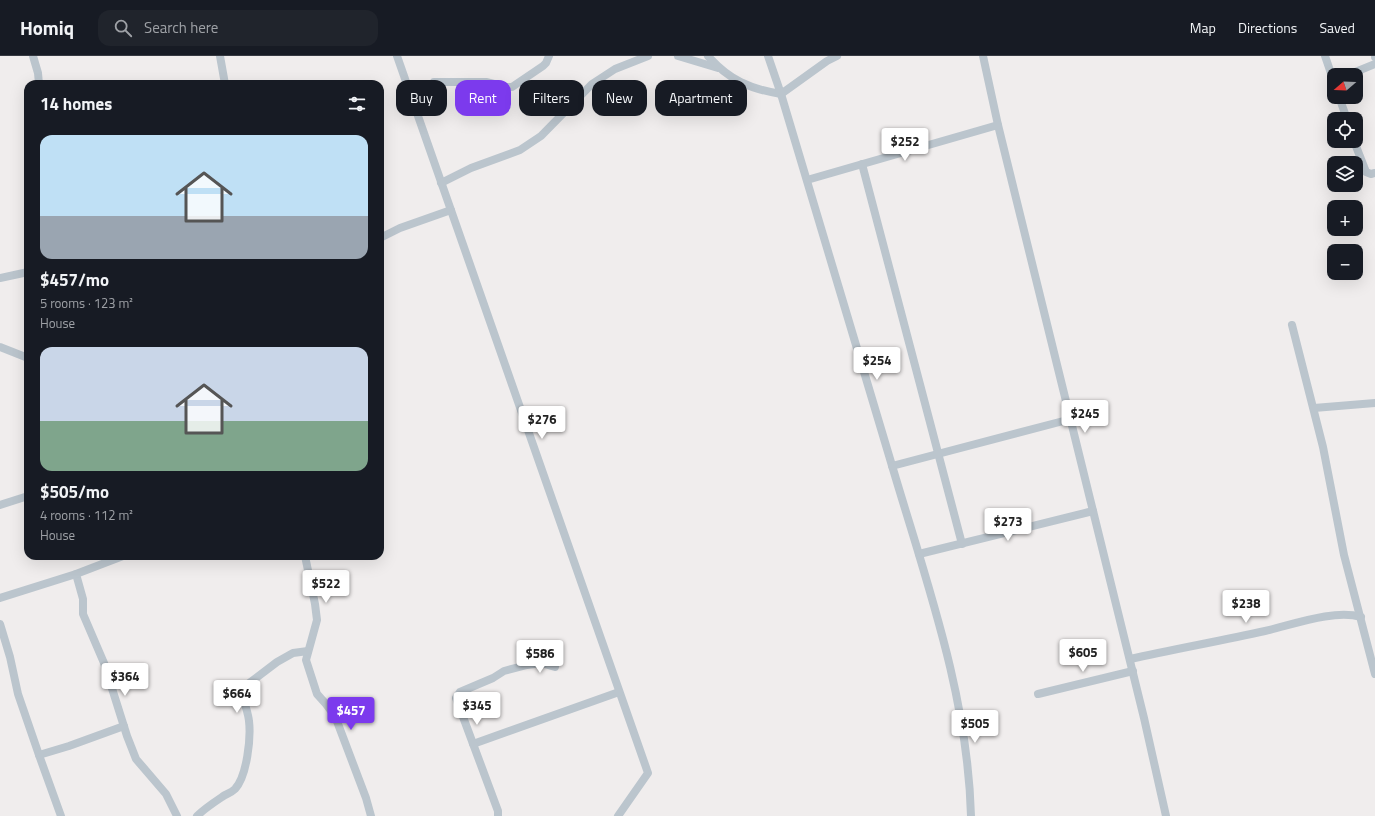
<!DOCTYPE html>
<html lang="en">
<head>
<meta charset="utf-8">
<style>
  body { margin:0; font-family:"Titillium Web",sans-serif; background:#20242c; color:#f1f3f6; height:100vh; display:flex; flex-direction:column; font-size:15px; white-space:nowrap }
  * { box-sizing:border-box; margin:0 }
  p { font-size:13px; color:#9ea1a6 }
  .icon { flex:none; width:22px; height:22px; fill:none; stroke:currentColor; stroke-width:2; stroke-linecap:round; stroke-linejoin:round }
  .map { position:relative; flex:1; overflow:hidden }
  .panel { position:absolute; left:24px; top:24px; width:360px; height:480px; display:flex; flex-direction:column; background:#171b24; border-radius:12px; box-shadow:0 4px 16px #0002 }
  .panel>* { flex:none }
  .guide { position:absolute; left:396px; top:24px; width:380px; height:36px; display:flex; gap:8px }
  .needle { width:26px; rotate:251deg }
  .buttons { position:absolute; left:1327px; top:12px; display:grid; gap:8px }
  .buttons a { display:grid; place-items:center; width:36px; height:36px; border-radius:8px; background:#171b24; box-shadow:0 4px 16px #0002; font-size:20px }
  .price { position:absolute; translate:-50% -34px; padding:0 9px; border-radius:4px; background:#fff; color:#222; font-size:13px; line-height:26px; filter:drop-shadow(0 1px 2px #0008) }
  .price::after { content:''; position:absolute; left:50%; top:24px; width:12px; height:9px; margin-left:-6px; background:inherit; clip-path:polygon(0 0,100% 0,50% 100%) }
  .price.current { background:#7c3aed; color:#fff }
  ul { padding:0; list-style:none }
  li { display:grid; align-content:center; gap:8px; height:212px; padding:0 16px }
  li span { display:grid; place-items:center; height:124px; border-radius:12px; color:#555 }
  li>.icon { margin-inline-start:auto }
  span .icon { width:72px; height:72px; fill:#fffc; stroke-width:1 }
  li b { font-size:17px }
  h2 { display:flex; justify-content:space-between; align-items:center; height:48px; padding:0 16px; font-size:17px }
  .pill { padding:0 14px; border-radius:12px; background:#171b24; box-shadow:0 4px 16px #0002; font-size:14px; line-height:36px }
  .pill.current { background:#7c3aed; color:#fff }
  header { display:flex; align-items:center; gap:24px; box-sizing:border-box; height:56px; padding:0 20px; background:#171b24; border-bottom:1px solid #363941 }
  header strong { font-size:19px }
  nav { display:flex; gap:22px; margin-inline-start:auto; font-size:14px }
  .search { width:280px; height:36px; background:#20242c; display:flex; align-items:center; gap:10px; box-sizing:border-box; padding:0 14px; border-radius:12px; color:#9ea1a6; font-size:15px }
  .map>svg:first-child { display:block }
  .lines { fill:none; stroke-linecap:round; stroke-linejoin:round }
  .minor { stroke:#bbc5cd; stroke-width:8 }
</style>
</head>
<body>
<header>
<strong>Homiq</strong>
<div class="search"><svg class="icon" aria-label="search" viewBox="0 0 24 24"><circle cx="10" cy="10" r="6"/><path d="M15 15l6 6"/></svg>Search here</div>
<nav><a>Map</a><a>Directions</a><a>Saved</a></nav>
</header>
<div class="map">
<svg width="1375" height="760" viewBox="0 0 1375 760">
  <rect width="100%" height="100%" fill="#f0eded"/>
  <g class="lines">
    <!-- minor -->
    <g class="minor">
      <path d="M 33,0 L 38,17 L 39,28"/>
      <path d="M 220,0 L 225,28"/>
      <path d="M 397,0 L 648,717 L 618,760"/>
      <path d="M 678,0 L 718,12"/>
      <path d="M 708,0 C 729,24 750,33 781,38 L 827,5 L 837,0"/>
      <path d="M 768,0 L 781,38 C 819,166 858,295 896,423 C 929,533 968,644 971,760"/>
      <path d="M 983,0 L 998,69 L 1144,662 L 1166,760"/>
      <path d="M 1325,0 L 1334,26"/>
      <path d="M 1375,0 L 1375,1"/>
      <path d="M 1348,19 L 1375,8"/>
      <path d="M 434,26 L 486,26 L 506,31 L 512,31 L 543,10 L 546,7 L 549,0"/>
      <path d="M 1339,41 L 1347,63"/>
      <path d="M 1354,85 L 1366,116 L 1371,118 L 1375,117"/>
      <path d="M 862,108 L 962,488"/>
      <path d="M 807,124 L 998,69"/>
      <path d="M 441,127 L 471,112 L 520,94 L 541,80 L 592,28 L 615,13 L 648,0"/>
      <path d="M 380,182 L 400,172 L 451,154"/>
      <path d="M 0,222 L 28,216"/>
      <path d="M 1292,269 L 1323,391 L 1344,499 L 1375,618"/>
      <path d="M 0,291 L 28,302"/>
      <path d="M 1314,352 L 1375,347"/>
      <path d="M 892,410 L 1071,363"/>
      <path d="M 0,449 L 28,440"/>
      <path d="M 919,498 L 1093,455"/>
      <path d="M 305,500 L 315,548 L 317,564 L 306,604 L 317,638 L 326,648 L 335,660 L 366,742 L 371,760"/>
      <path d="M 76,518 L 83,543 L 83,558 L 104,607 L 127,680 L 136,703 L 166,738 L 177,760"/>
      <path d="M 0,542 L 76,518 L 123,500"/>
      <path d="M 0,568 L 10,601 L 18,638 L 39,699 L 61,760"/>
      <path d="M 1130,603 C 1175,593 1220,585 1265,575 C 1292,569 1334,553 1361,561"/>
      <path d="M 1038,638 L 1133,615"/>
      <path d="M 473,688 L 619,636"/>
      <path d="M 39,699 L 69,690 L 124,670"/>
      <path d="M 197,760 C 204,753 213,747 222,741 C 226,738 231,737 235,733 C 247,720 251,682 249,665 C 248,654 241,642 244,631 L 277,606 L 293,597 L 308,595"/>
      <path d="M 498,760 L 498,755 L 456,642 L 460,636 L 493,622 L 504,615 L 527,609 L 541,607 L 555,611"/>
    </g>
  </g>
</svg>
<div class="buttons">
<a><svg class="needle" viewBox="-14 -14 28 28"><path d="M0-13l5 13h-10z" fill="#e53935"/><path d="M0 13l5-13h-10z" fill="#9ea1a6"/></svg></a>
<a><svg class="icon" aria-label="locate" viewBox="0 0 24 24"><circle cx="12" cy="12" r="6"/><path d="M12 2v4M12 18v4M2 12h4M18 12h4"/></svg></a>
<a><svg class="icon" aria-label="layers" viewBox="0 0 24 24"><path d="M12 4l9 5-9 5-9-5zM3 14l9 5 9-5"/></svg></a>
<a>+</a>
<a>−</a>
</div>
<b class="price" style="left:905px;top:106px">$252</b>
<b class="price" style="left:877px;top:325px">$254</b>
<b class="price" style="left:1085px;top:378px">$245</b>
<b class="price" style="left:542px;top:384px">$276</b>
<b class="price" style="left:1008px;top:486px">$273</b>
<b class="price" style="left:326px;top:548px">$522</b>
<b class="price" style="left:1246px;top:568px">$238</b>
<b class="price" style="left:1083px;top:617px">$605</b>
<b class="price" style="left:540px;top:618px">$586</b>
<b class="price" style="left:125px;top:641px">$364</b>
<b class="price" style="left:237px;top:658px">$664</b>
<b class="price" style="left:477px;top:670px">$345</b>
<b class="price current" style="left:351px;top:675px">$457</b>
<b class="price" style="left:975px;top:688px">$505</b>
<div class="guide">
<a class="pill">Buy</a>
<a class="pill current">Rent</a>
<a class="pill">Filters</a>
<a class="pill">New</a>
<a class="pill">Apartment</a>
</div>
<section class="panel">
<h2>14 homes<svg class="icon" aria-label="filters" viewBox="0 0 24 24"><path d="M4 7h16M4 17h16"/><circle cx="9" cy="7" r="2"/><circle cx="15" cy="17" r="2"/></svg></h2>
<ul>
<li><span style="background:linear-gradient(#bfe0f5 65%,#9aa5b1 0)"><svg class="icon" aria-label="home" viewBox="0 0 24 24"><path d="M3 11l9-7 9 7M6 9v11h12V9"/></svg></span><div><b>$457/mo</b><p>5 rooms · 123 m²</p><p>House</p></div></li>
<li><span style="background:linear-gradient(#c9d6e8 60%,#7fa58c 0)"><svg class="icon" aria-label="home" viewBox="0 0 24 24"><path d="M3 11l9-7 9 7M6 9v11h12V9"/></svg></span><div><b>$505/mo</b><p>4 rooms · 112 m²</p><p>House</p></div></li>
</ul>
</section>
</div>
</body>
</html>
